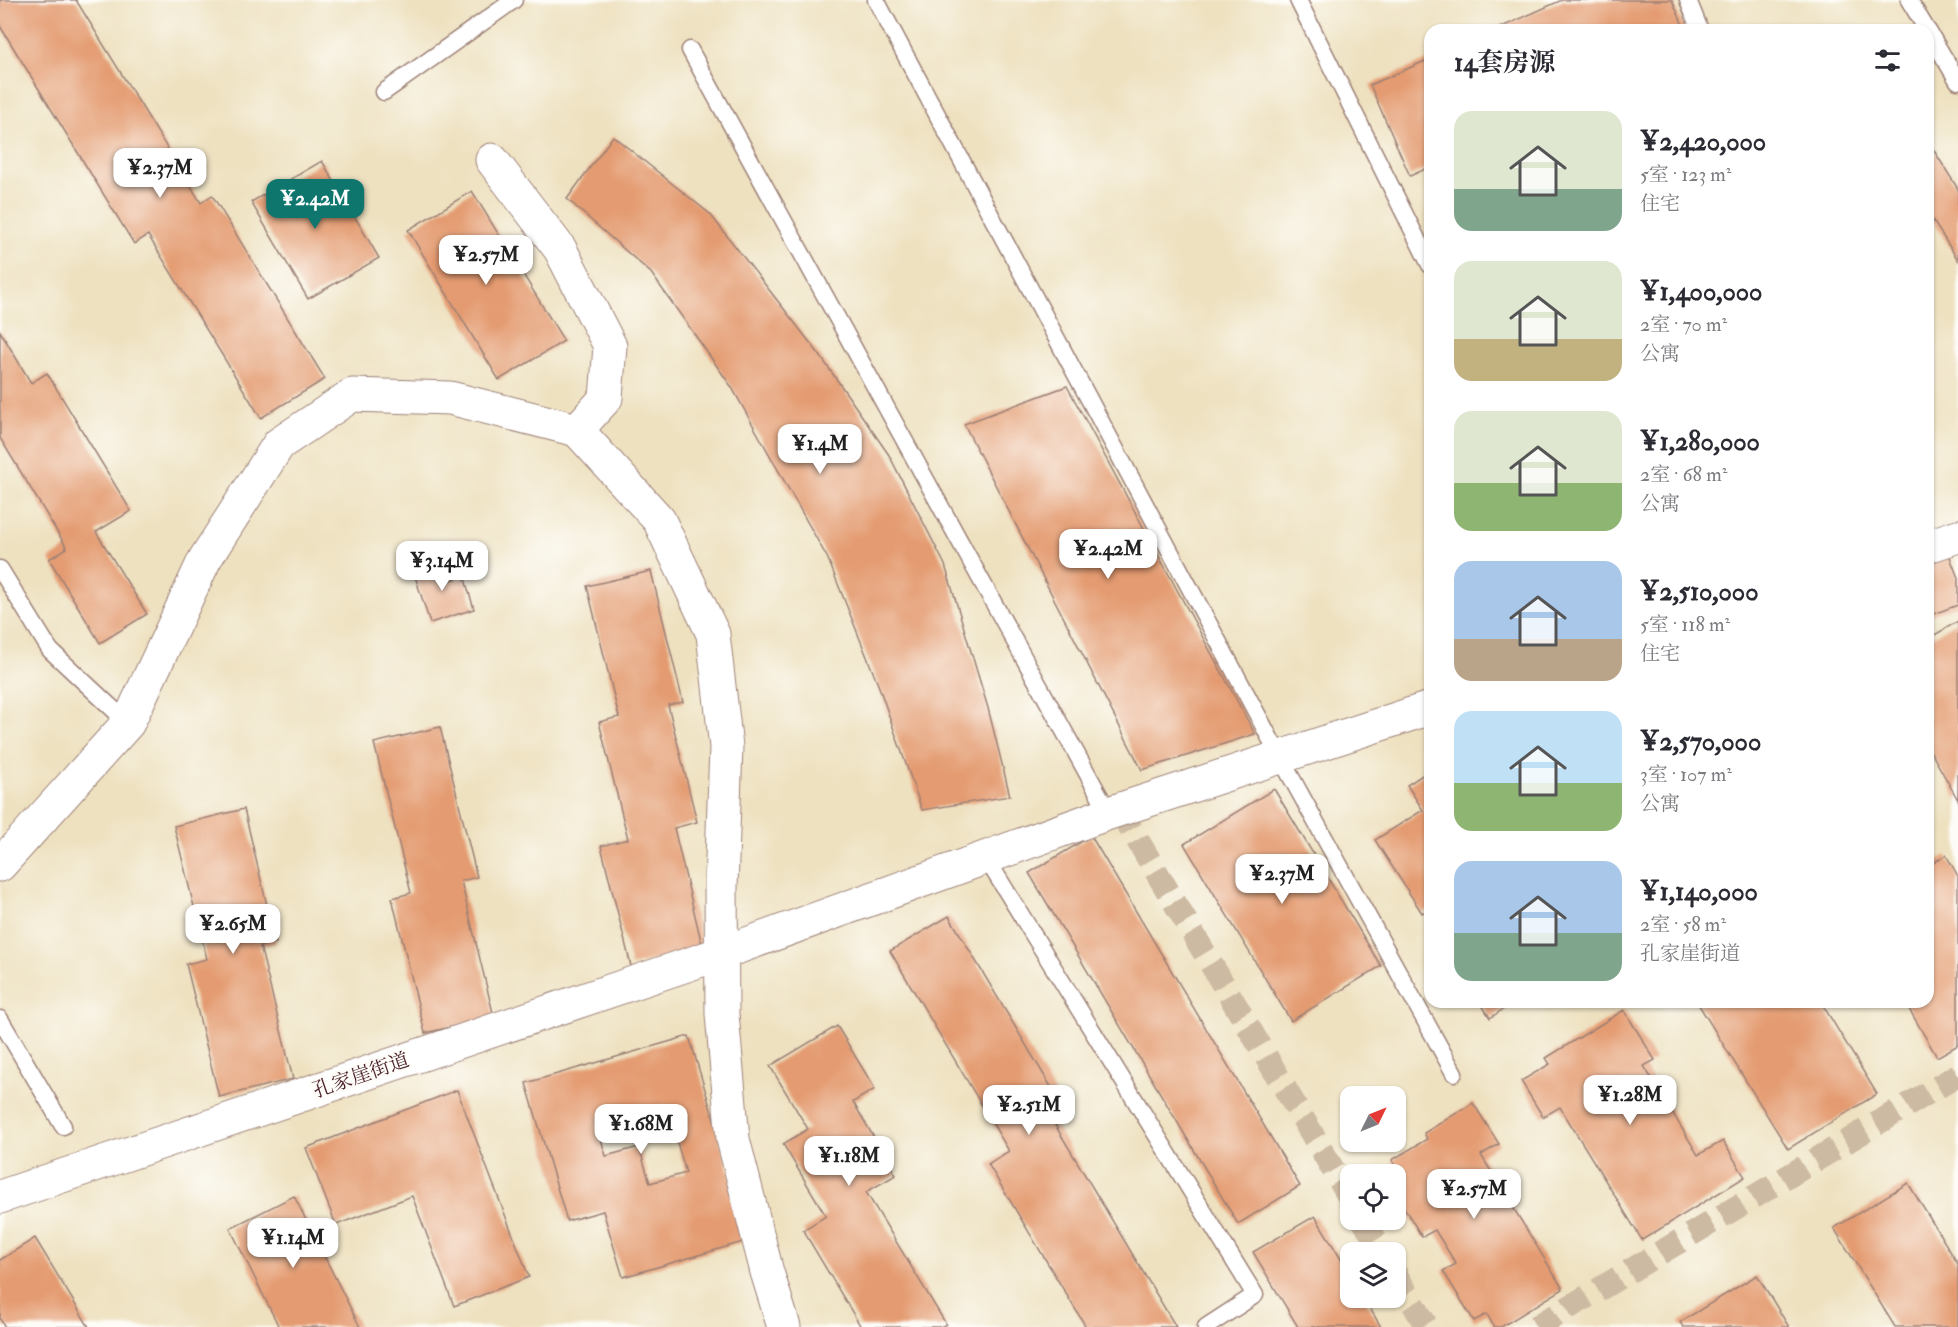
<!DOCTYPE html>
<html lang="zh">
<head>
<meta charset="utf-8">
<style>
  body { margin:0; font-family:"IM FELL Double Pica","Noto Serif SC",serif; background:#f7f7f7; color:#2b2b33; height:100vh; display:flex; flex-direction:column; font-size:22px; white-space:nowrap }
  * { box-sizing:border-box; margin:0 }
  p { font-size:20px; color:#7c7c81 }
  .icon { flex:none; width:33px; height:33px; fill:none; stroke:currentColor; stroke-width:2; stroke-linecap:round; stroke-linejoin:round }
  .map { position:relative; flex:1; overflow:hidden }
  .side { position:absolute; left:1424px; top:24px; width:510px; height:984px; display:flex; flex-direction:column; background:#fff; border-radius:18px; box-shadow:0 2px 4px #0004 }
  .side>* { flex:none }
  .needle { width:39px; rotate:47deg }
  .tools { position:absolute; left:1340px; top:1086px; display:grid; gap:12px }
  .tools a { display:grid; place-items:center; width:66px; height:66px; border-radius:12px; background:#fff; box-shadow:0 2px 4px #0004; font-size:30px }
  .price { position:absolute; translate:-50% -51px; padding:0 14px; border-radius:12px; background:#fff; color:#222; font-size:20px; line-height:39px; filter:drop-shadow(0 2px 3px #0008) }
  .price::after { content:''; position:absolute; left:50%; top:36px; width:18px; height:14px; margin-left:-9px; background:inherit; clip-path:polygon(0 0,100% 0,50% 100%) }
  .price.current { background:#0f766e; color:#fff }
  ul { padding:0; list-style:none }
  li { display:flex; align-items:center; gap:18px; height:150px; padding:0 30px }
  li span { display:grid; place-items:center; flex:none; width:168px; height:120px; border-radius:18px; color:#555 }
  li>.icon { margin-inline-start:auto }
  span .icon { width:72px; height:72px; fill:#fffc; stroke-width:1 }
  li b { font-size:26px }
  h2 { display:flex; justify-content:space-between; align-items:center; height:72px; padding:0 30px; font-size:26px }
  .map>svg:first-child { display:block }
  .building { fill:#e49b71; fill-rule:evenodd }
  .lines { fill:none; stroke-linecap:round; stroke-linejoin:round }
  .pedestrian-tunnel { stroke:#cdbaa2; stroke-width:24; stroke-dasharray:24 12; stroke-linecap:butt }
  .service-casing { stroke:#9c8076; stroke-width:19 }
  .minor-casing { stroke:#9c8076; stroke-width:35 }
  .service { stroke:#fff; stroke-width:16 }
  .minor { stroke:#fff; stroke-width:33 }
  .labels { text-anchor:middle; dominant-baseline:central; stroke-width:4.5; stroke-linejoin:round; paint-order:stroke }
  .street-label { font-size:20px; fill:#4a1f2b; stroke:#fdfcf7 }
</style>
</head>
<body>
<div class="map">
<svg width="1958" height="1327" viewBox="0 0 1958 1327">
  <rect width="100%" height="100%" fill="#fdfcf7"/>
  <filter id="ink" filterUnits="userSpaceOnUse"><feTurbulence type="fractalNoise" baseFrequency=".0167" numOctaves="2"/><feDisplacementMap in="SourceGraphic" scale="12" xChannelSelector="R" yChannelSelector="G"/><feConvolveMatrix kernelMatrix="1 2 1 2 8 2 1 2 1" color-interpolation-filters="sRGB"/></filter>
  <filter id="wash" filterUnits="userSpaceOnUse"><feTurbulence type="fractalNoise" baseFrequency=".008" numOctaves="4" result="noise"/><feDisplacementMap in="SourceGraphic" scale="24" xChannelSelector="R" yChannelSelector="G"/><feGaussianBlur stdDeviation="1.35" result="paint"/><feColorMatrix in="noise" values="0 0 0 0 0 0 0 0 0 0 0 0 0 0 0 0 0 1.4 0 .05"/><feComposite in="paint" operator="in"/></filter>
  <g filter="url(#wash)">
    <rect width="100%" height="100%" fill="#eee1c0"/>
    <g id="blocks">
      <!-- building -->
      <g class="building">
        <path d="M 0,0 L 76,0 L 201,203 L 212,195 L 325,379 L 261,418 L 148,235 L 134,244 L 0,26 Z"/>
        <path d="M 1562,0 L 1672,0 L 1685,30 L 1495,30 Z"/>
        <path d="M 1430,59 L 1430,167 L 1410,176 L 1370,85 Z"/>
        <path d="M 613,136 L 710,214 L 819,354 L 889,455 L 945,565 L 988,708 L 1010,796 L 922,810 L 879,687 L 828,559 L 731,386 L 651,273 L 567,199 Z"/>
        <path d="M 1928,141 L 1958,189 L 1958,260 L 1928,213 Z"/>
        <path d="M 322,161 L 379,258 L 308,299 L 251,202 Z"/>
        <path d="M 472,191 L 564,341 L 499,380 L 408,230 Z"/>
        <path d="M 0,331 L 31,383 L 47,373 L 131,511 L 96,532 L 147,614 L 100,643 L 49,559 L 67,548 L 0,438 Z"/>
        <path d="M 1067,386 L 1255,734 L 1142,770 L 964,424 Z"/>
        <path d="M 1947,549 L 1958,578 L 1958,605 L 1928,616 L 1928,557 Z"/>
        <path d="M 438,559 L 445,582 L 464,576 L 474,609 L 430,623 L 412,567 Z"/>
        <path d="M 651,571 L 683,702 L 668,705 L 697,822 L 674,828 L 703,949 L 631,966 L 601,846 L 628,839 L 599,722 L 619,717 L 587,586 Z"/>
        <path d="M 1958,621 L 1958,800 L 1928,747 L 1928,639 Z"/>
        <path d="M 440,727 L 477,877 L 461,881 L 494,1017 L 425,1033 L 392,898 L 411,893 L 374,743 Z"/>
        <path d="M 1430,770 L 1430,909 L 1422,913 L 1375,840 L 1423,810 L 1407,785 Z"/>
        <path d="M 1274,789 L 1381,966 L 1291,1021 L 1184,844 Z"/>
        <path d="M 244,809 L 276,943 L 260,946 L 293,1079 L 219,1097 L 186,964 L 207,959 L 174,826 Z"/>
        <path d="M 1091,836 L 1300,1186 L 1238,1224 L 1029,873 Z"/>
        <path d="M 1946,855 L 1958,876 L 1958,1045 L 1937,1057 L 1905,1002 L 1928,1002 L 1928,866 Z"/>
        <path d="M 949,916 L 1069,1117 L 1055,1125 L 1176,1327 L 1086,1327 L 988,1164 L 1009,1151 L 890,951 Z"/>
        <path d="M 1480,1002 L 1514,1002 L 1490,1018 Z"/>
        <path d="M 1697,1002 L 1821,1002 L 1877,1094 L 1788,1149 Z"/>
        <path d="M 1624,1010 L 1655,1060 L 1644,1066 L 1698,1155 L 1723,1141 L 1745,1177 L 1642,1240 L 1560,1107 L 1543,1117 L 1521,1081 L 1550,1064 L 1546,1058 Z"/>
        <path d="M 837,1026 L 875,1089 L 853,1102 L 896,1175 L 866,1192 L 946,1324 L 941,1327 L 861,1327 L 803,1230 L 826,1216 L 783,1144 L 808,1129 L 770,1066 Z"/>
        <path d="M 689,1036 L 750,1240 L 623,1277 L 603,1211 L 567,1221 L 526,1083 ZM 666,1105 L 686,1173 L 650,1183 L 639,1147 L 606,1156 L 597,1125 Z"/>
        <path d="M 457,1090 L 529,1277 L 454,1306 L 412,1196 L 336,1225 L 306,1148 Z"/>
        <path d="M 1473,1103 L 1499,1144 L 1481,1155 L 1563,1289 L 1501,1327 L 1494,1327 L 1487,1314 L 1474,1321 L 1443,1271 L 1456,1264 L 1435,1230 L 1422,1237 L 1395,1193 L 1395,1186 L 1404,1180 L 1392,1160 L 1427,1139 L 1424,1133 Z"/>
        <path d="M 1908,1183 L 1958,1264 L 1958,1327 L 1895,1327 L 1834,1228 Z"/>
        <path d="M 294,1196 L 360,1327 L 279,1327 L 230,1228 Z"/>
        <path d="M 1315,1216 L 1350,1274 L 1350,1298 L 1364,1298 L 1381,1327 L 1298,1327 L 1253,1252 Z"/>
        <path d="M 35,1238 L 89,1327 L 5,1327 L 0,1319 L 0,1260 Z"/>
        <path d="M 1757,1275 L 1789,1327 L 1683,1327 L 1680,1322 Z"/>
      </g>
    </g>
  </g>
  <g filter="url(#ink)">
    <use href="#blocks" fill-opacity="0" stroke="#9c8076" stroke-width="1.5"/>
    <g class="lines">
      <!-- pedestrian-tunnel -->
      <g class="pedestrian-tunnel">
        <path d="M 1119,809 L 1350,1198"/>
        <path d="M 1363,1220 L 1383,1252"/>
        <path d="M 1395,1273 L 1427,1327"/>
        <path d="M 1536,1327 L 1958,1075"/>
      </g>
      <!-- service casing -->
      <g class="service-casing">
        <g id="service">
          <path d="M 876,0 L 1280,757 L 1454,1073"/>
          <path d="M 1298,0 L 1430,265"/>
          <path d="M 1688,0 L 1700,30"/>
          <path d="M 1909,0 L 1927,30"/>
          <path d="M 1928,31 L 1958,81"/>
          <path d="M 690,50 L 1109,813"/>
          <path d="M 384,92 L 514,0"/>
          <path d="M 0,569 L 50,650 L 128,723"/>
          <path d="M 986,858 L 1255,1295 L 1206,1327"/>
          <path d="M 0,1019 L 63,1126"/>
        </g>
      </g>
      <!-- minor casing -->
      <g class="minor-casing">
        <g id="minor">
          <path d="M 492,160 L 560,249 L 610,346 L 606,398 L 577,430"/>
          <path d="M 1928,546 L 1958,536"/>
          <path d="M 0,865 L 128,723 L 205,559 L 279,444 L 352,395 L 450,398 L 577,430 L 659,520 L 713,634 L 726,747 L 721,887 L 722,1014 L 733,1139 L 767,1272 L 784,1327"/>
          <path d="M 0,1197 L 722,953 L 1109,813 L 1430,708"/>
        </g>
      </g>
      <!-- service -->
      <use href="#service" class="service"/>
      <!-- minor -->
      <use href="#minor" class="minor"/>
    </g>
  </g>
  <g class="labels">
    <!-- street labels -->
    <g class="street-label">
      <text transform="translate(361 1075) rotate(-19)">孔家崖街道</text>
    </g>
  </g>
</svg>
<div class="tools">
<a><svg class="needle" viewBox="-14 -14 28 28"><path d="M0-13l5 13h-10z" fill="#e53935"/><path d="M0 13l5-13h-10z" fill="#7c7c81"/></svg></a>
<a><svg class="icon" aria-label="locate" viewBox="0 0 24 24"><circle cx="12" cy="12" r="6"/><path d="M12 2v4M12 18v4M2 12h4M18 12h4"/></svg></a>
<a><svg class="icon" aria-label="layers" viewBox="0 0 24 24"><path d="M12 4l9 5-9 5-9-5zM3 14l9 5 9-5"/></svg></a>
</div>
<b class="price" style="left:160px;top:199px">¥2.37M</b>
<b class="price current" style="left:315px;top:230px">¥2.42M</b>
<b class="price" style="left:486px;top:286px">¥2.57M</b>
<b class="price" style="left:820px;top:475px">¥1.4M</b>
<b class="price" style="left:1108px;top:580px">¥2.42M</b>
<b class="price" style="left:442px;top:592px">¥3.14M</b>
<b class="price" style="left:1282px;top:905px">¥2.37M</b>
<b class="price" style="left:233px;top:955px">¥2.65M</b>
<b class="price" style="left:1630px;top:1126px">¥1.28M</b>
<b class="price" style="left:1029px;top:1136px">¥2.51M</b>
<b class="price" style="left:641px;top:1155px">¥1.68M</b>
<b class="price" style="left:849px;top:1187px">¥1.18M</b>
<b class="price" style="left:1474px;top:1220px">¥2.57M</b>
<b class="price" style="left:293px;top:1269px">¥1.14M</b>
<section class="side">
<h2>14套房源<svg class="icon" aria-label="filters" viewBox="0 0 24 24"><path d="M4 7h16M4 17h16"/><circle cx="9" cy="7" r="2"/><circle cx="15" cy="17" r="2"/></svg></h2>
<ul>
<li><span style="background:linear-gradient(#dfe7d0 65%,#7fa58c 0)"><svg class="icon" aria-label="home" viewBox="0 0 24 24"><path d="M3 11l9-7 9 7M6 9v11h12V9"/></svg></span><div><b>¥2,420,000</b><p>5室 · 123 m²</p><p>住宅</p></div></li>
<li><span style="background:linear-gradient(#dfe7d0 65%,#c2b280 0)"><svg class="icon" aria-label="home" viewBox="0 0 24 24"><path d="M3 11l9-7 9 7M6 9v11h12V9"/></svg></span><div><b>¥1,400,000</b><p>2室 · 70 m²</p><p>公寓</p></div></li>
<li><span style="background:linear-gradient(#dfe7d0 60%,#8fb573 0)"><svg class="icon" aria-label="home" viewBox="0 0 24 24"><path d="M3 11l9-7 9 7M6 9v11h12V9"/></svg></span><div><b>¥1,280,000</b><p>2室 · 68 m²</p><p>公寓</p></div></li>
<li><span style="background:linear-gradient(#a9c7e8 65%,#b9a48a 0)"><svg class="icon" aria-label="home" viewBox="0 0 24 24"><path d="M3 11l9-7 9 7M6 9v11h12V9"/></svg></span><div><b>¥2,510,000</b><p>5室 · 118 m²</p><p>住宅</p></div></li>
<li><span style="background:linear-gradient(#bfe0f5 60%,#8fb573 0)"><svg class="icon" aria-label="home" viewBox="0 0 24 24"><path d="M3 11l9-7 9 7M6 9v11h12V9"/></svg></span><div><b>¥2,570,000</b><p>3室 · 107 m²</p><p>公寓</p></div></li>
<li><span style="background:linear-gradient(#a9c7e8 60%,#7fa58c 0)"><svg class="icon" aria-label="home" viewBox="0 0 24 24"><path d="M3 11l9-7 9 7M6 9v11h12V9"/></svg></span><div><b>¥1,140,000</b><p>2室 · 58 m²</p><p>孔家崖街道</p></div></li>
</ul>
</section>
</div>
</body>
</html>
